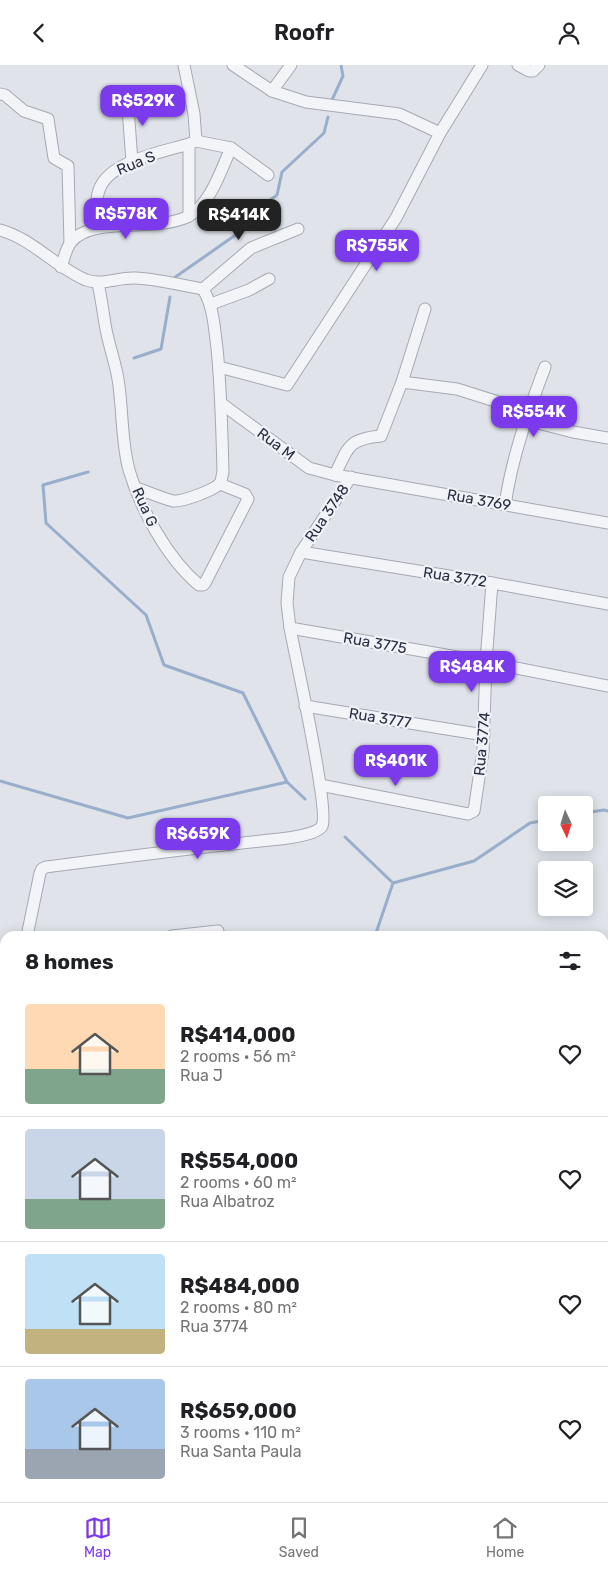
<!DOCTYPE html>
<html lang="en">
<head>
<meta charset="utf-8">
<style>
  body { margin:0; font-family:Rubik,sans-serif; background:#f2f2f2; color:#202124; height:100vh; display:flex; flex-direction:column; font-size:19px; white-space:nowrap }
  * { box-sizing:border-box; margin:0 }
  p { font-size:16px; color:#757577 }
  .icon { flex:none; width:28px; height:28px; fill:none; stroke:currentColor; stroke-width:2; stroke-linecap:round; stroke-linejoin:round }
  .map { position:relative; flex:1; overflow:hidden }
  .details { position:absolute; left:0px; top:866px; width:609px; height:571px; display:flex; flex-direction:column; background:#fff; border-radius:15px 15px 0 0; box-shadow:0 2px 12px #0003 }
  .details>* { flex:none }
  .needle { width:32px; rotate:176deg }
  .buttons { position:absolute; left:538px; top:731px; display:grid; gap:10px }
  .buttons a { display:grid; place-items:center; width:55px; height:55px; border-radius:5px; background:#fff; box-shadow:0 2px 12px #0003; font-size:25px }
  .price { position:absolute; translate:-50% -42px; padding:0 11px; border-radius:10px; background:#7c3aed; color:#fff; font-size:16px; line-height:32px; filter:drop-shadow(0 1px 2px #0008) }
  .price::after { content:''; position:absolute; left:50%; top:30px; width:15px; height:11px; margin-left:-8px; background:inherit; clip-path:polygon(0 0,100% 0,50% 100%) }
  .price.selected { background:#222; color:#fff }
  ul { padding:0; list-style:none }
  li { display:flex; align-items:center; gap:15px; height:125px; padding:0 25px }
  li+li { border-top:1px solid #e0e0e0 }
  li span { display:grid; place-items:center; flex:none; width:140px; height:100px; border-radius:5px; color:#555 }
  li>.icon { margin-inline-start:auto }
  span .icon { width:60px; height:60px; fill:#fffc; stroke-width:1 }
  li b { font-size:21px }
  h2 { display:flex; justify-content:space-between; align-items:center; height:60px; padding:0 25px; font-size:21px }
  header { display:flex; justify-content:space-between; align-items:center; height:65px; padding:0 25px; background:#fff; font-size:22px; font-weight:600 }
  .tabs { display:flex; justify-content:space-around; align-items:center; height:70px; border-top:1px solid #e0e0e0; background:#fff; font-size:14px; color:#757577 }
  .tabs a { display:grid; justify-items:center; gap:2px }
  .tabs .selected { color:#7c3aed }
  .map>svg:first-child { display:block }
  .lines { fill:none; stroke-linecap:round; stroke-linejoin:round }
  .stream { stroke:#99aecb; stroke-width:3 }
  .minor-casing { stroke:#a5a9b4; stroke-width:13 }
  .tertiary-casing { stroke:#a5a9b4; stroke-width:16 }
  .minor { stroke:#f3f4f8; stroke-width:11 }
  .tertiary { stroke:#f3f4f8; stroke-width:14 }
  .labels { text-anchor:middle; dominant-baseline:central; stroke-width:4.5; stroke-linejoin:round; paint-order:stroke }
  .street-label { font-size:15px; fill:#282f42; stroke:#f0f2f7 }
</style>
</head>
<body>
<header><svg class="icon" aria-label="back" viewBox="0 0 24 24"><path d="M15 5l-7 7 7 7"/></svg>Roofr<svg class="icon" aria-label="person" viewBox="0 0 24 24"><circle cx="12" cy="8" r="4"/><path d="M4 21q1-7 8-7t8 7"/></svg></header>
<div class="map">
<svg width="608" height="1437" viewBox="0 0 608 1437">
  <rect width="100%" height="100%" fill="#e0e3ea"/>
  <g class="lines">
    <!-- stream -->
    <g class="stream">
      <path d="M 331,37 L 343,11 L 341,0"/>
      <path d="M 174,213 L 257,155 L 266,138 L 277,130 L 282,107 L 324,68 L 328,52"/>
      <path d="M 134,293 L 161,284 L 170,232"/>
      <path d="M 88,407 L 43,420 L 46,458 L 146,550 L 164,600 L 243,628 L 287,717 L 305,734"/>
      <path d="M 0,716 L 128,753 L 287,717"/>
      <path d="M 584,748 L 604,745 L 608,746"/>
      <path d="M 345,772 L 393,818 L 375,871"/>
      <path d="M 393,818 L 474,796 L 530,758 L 546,755"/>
      <path d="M 491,1432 L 491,1437"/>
    </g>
    <!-- minor casing -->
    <g class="minor-casing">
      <g id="minor">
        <path d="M 184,0 L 194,49 L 196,76 L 189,79 L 189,151"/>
        <path d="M 233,0 L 272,26 L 306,37 L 399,49 L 440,68"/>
        <path d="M 518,0 L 529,6 L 533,6 L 539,0"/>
        <path d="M 272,26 L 291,0"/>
        <path d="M 0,29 L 5,30 L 24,46 L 48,54 L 54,93 L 68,101 L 70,178"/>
        <path d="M 127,29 L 132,97"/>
        <path d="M 196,76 L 231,83 L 268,110"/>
        <path d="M 96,163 C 96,151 95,136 99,125 C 109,96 162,87 189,79"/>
        <path d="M 0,165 C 33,174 55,202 86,215 C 102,221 118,212 135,213 C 158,214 180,220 203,224"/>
        <path d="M 61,202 C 64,194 66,183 71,177 C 93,150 157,168 189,151 C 211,138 221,105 231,83"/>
        <path d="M 98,218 C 101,232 103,246 105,259 C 108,278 115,296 118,314 C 123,344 121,376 129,405 C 141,445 167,493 199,520 L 203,520 L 205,518 L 248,434 L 245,429 L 220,419"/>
        <path d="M 203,224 L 251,183 L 298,164"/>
        <path d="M 211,239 L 249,225 L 269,214"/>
        <path d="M 425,244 L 402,317 L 381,371 C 348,374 348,382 335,410 L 608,458"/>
        <path d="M 219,302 L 287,320 L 396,153 L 440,68 L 482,0"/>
        <path d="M 402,317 L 457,324 L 511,341 L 538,358 L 573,367 L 608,373"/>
        <path d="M 222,339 L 309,403 L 335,410"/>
        <path d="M 136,423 C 148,427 161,433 173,436 C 182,437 215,425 220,418 C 222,415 222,410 223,407 C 222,365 221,324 217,283 C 214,262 214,243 203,224"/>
        <path d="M 505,440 C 512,392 528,347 545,302"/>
        <path d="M 301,487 L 492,518 L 608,539"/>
        <path d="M 290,563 L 486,597 L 608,621"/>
        <path d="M 305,641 L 484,670"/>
        <path d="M 320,720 L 468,749 L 474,746 L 483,686 L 486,597 L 492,518"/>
        <path d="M 27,871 L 40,808 L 42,804 L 46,802 C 124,792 201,782 280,774 C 289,773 319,769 322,761 C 330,746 295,590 290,563 L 287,538 L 289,512 L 301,487 L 351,412"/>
        <path d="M 172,871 L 218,866"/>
        <path d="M 0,955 L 5,941"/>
        <path d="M 0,1040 L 5,1040"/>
        <path d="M 303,1437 L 312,1432"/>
        <path d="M 434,1437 L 435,1432"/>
      </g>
    </g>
    <!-- tertiary casing -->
    <g class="tertiary-casing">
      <g id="tertiary">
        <path d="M 0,1290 L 5,1295"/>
        <path d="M 142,1432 L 147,1437"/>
      </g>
    </g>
    <!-- minor -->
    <use href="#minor" class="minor"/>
    <!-- tertiary -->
    <use href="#tertiary" class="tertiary"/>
  </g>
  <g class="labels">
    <!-- street labels -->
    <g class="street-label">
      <text transform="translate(136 98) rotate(-22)">Rua S</text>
      <text transform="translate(276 379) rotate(37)">Rua M</text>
      <text transform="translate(479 435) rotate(10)">Rua 3769</text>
      <text transform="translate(145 442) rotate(66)">Rua G</text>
      <text transform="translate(327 448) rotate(-56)">Rua 3748</text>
      <text transform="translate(455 512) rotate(9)">Rua 3772</text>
      <text transform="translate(375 578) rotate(10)">Rua 3775</text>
      <text transform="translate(380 653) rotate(9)">Rua 3777</text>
      <text transform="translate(482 679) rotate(-85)">Rua 3774</text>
    </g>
  </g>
</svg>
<div class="buttons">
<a><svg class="needle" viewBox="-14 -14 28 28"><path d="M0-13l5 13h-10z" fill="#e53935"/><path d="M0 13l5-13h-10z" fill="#757577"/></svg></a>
<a><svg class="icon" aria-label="layers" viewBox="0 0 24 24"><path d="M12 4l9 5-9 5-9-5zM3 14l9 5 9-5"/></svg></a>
</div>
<b class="price" style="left:143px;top:62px">R$529K</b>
<b class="price" style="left:126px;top:175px">R$578K</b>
<b class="price selected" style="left:239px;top:176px">R$414K</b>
<b class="price" style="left:377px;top:207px">R$755K</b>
<b class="price" style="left:534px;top:373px">R$554K</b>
<b class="price" style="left:472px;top:628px">R$484K</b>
<b class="price" style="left:396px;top:722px">R$401K</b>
<b class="price" style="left:198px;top:795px">R$659K</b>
<section class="details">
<h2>8 homes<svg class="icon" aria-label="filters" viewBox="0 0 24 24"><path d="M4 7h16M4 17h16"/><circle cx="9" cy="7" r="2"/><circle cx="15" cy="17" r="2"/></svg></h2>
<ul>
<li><span style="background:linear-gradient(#ffd9b3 65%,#7fa58c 0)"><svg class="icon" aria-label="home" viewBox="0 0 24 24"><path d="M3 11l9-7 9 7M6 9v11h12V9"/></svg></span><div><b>R$414,000</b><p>2 rooms · 56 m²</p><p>Rua J</p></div><svg class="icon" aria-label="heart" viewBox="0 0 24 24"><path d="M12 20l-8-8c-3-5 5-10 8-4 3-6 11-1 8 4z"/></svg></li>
<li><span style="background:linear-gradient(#c9d6e8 70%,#7fa58c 0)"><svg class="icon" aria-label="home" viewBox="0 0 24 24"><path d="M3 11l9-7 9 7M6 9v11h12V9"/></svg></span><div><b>R$554,000</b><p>2 rooms · 60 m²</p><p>Rua Albatroz</p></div><svg class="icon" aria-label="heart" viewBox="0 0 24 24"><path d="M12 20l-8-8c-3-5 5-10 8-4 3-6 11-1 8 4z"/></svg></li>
<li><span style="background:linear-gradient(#bfe0f5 75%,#c2b280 0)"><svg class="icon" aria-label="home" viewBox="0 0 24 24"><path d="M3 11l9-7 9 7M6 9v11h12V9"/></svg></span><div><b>R$484,000</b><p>2 rooms · 80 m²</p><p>Rua 3774</p></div><svg class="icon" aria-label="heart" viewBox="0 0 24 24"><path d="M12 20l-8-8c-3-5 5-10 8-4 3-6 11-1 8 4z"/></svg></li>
<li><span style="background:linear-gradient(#a9c7e8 70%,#9aa5b1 0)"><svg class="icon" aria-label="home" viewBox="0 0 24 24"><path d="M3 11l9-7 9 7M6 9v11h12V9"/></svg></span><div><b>R$659,000</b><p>3 rooms · 110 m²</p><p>Rua Santa Paula</p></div><svg class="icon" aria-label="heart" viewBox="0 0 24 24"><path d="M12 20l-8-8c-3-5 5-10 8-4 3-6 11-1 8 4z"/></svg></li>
</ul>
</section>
</div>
<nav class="tabs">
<a class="selected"><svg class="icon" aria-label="map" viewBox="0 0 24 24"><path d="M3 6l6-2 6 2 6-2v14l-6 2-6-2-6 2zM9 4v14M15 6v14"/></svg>Map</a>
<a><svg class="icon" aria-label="saved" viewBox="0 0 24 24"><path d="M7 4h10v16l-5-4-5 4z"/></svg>Saved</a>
<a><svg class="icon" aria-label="home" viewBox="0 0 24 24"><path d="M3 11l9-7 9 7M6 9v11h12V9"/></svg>Home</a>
</nav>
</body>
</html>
